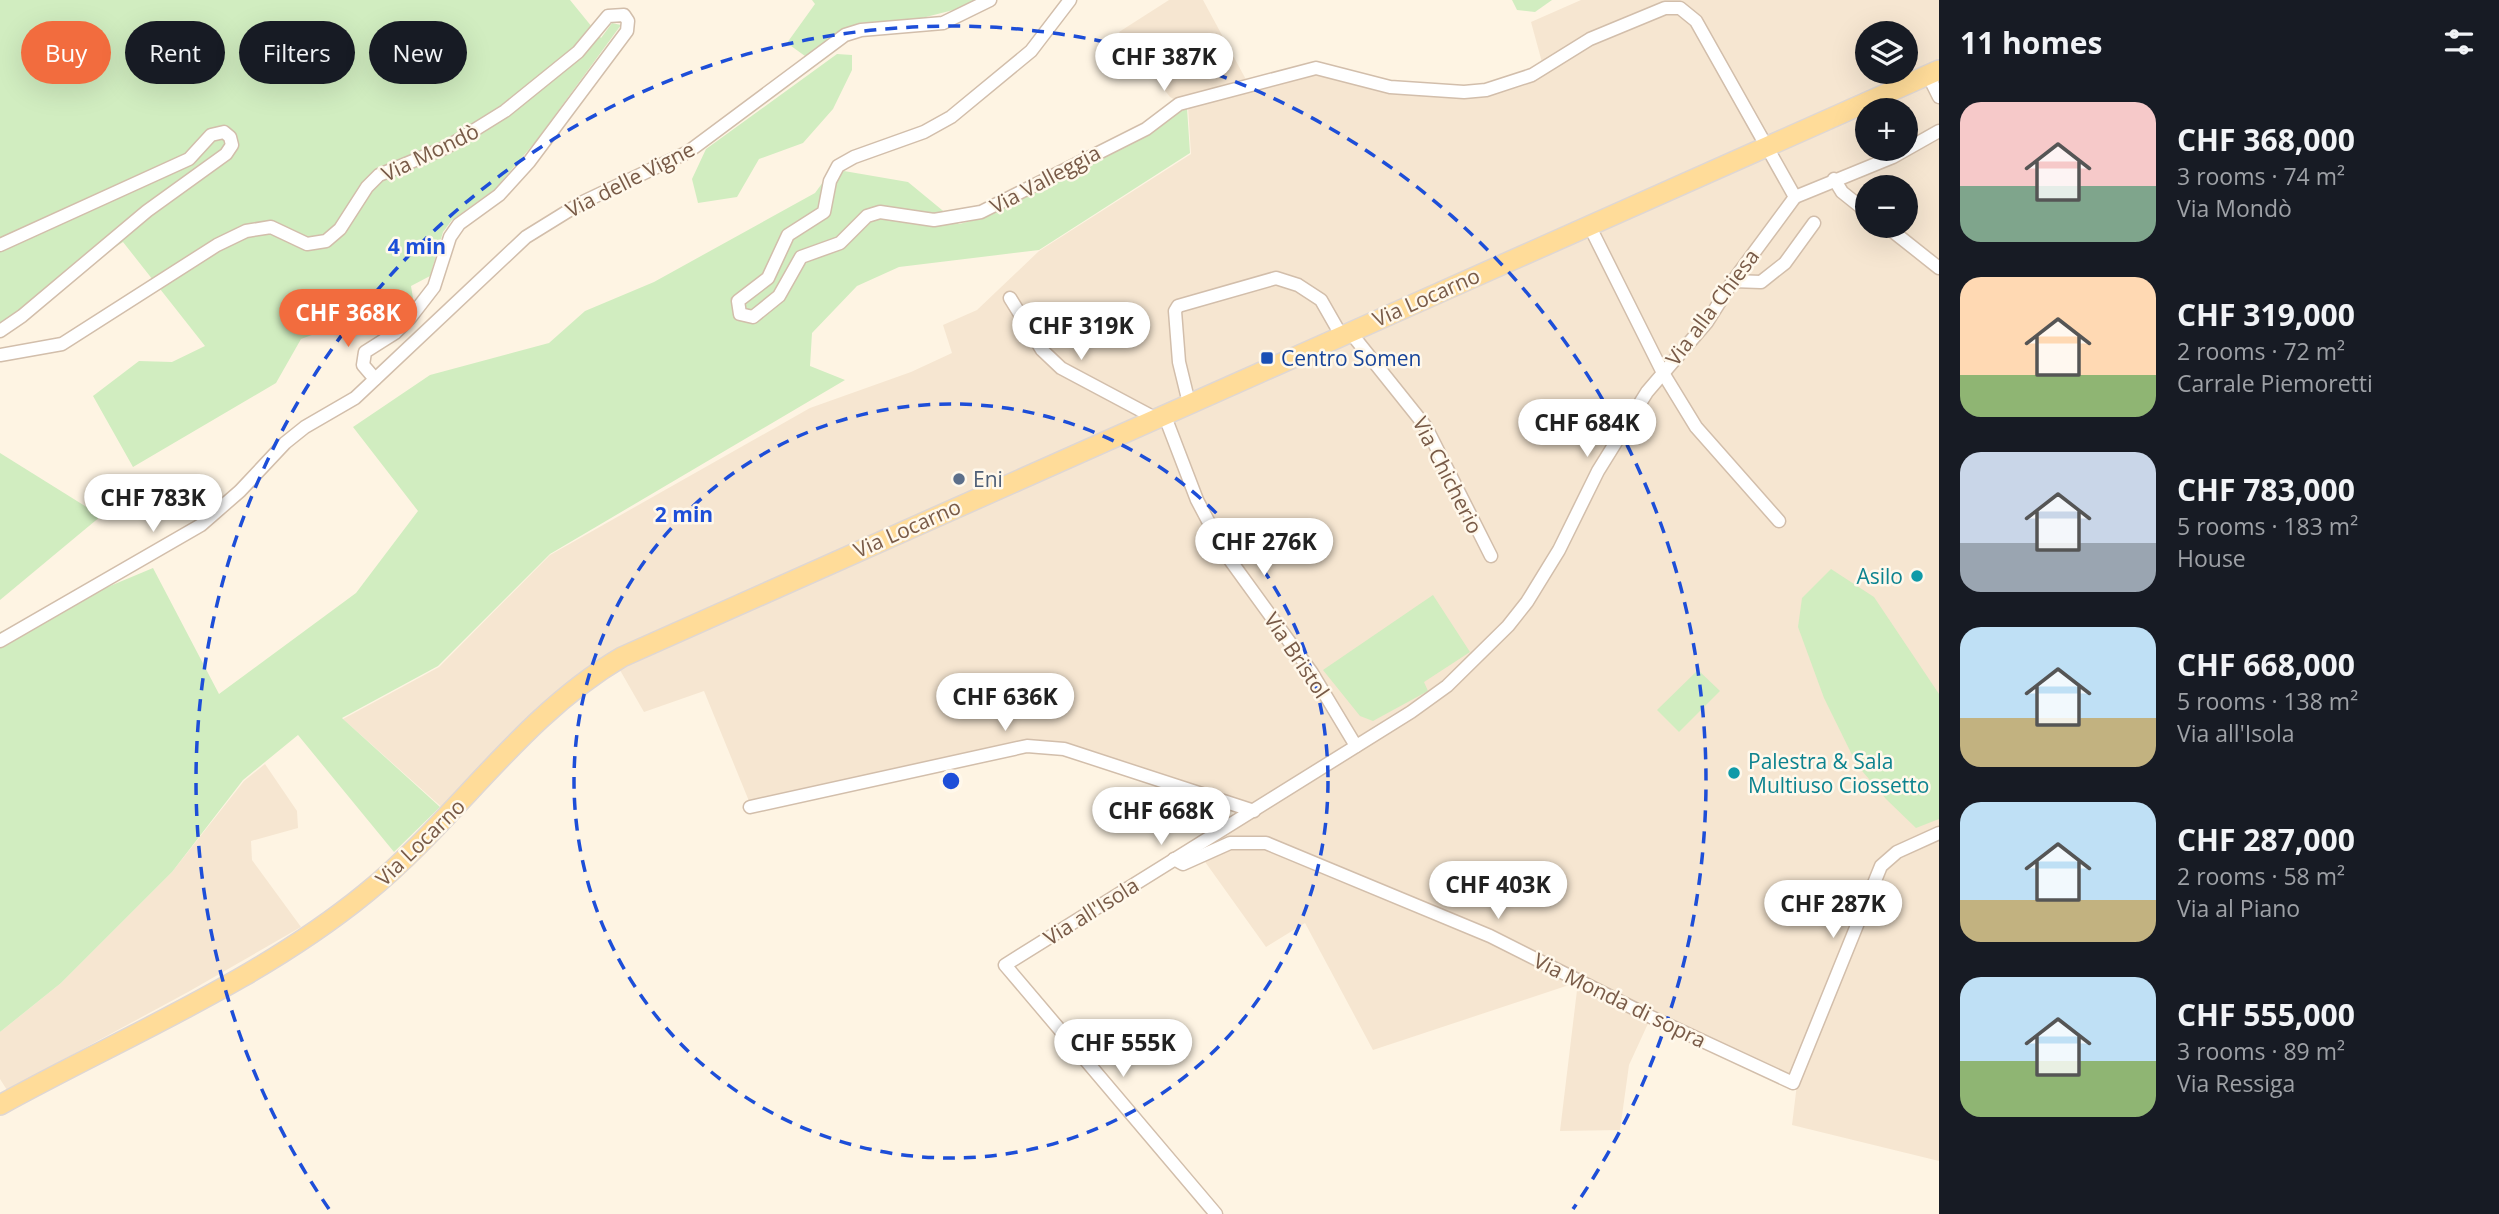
<!DOCTYPE html>
<html lang="en">
<head>
<meta charset="utf-8">
<style>
  body { margin:0; font-family:"Open Sans",sans-serif; background:#242831; color:#f1f3f6; height:100vh; display:flex; flex-direction:column; font-size:26px; white-space:nowrap }
  * { box-sizing:border-box; margin:0 }
  p { font-size:23px; color:#9ea1a6 }
  .icon { flex:none; width:38px; height:38px; fill:none; stroke:currentColor; stroke-width:2; stroke-linecap:round; stroke-linejoin:round }
  .map { position:relative; flex:1; overflow:hidden }
  .drawer { display:flex; flex-direction:column; background:#171b24; width:560px }
  .drawer>* { flex:none }
  .banner { position:absolute; left:21px; top:21px; width:665px; height:63px; display:flex; gap:14px }
  .controls { position:absolute; left:1855px; top:21px; display:grid; gap:14px }
  .controls a { display:grid; place-items:center; width:63px; height:63px; border-radius:50%; background:#171b24; box-shadow:0 7px 28px #0002; font-size:35px }
  .price { position:absolute; translate:-50% -60px; padding:0 16px; border-radius:24px; background:#fff; color:#222; font-size:23px; line-height:46px; filter:drop-shadow(0 2px 4px #0008) }
  .price::after { content:''; position:absolute; left:50%; top:42px; width:21px; height:16px; margin-left:-10px; background:inherit; clip-path:polygon(0 0,100% 0,50% 100%) }
  .price.selected { background:#f26c3e; color:#fff }
  ul { padding:0; list-style:none }
  li { display:flex; align-items:center; gap:21px; height:175px; padding:0 21px }
  li span { display:grid; place-items:center; flex:none; width:196px; height:140px; border-radius:21px; color:#555 }
  li>.icon { margin-inline-start:auto }
  span .icon { width:84px; height:84px; fill:#fffc; stroke-width:1 }
  li b { font-size:30px }
  h2 { display:flex; justify-content:space-between; align-items:center; height:84px; padding:0 21px; font-size:30px }
  .pill { padding:0 24px; border-radius:32px; background:#171b24; box-shadow:0 7px 28px #0002; font-size:24px; line-height:63px }
  .pill.selected { background:#f26c3e; color:#fff }
  main { display:flex; flex:1; min-height:0 }
  .map>svg:first-child { display:block }
  .residential { fill:#f6e6d1; fill-rule:evenodd }
  .green { fill:#d1edc0 }
  .lines { fill:none; stroke-linecap:round; stroke-linejoin:round }
  .minor-casing { stroke:#d2beab; stroke-width:15 }
  .primary-casing { stroke:#dfd7d3; stroke-width:22 }
  .minor { stroke:#fff; stroke-width:12 }
  .primary { stroke:#ffdc99; stroke-width:19 }
  .ring { fill:none; stroke:#1d4ed8; stroke-width:3.5; stroke-dasharray:12 9 }
  .transit-dot { fill:#1a4fb4; stroke:#fff8eb; stroke-width:2.5 }
  .service-dot { fill:#5c6f8a; stroke:#fff8eb; stroke-width:2.5 }
  .culture-dot { fill:#0f9aa8; stroke:#fff8eb; stroke-width:2.5 }
  .labels { text-anchor:middle; dominant-baseline:central; stroke-width:5; stroke-linejoin:round; paint-order:stroke }
  .street-label { font-size:21px; fill:#785a47; stroke:#fff8eb }
  .transit-label { font-size:21px; fill:#164399; stroke:#fff8eb; text-anchor:start }
  .service-label { font-size:21px; fill:#4e5e75; stroke:#fff8eb; text-anchor:start }
  .culture-label { font-size:21px; fill:#0d838f; stroke:#fff8eb; text-anchor:end }
  .centre { fill:#1d4ed8; stroke:#fff8eb; stroke-width:3.5 }
  .ring-label { font-size:21px; text-anchor:middle; font-weight:bold; fill:#1d4ed8; stroke:#fff8eb; stroke-width:5; stroke-linejoin:round; paint-order:stroke }
</style>
</head>
<body>
<main>
<div class="map">
<svg width="1939" height="1214" viewBox="0 0 1939 1214">
  <rect width="100%" height="100%" fill="#fef4e3"/>
  <!-- residential -->
  <g class="residential">
    <path d="M 1169,0 L 1203,0 L 1250,87 L 1319,70 L 1449,92 L 1518,81 L 1543,66 L 1531,22 L 1581,0 L 1939,0 L 1939,1161 L 1792,1125 L 1797,1084 L 1651,1017 L 1629,1065 L 1620,1130 L 1560,1131 L 1578,982 L 1373,1050 L 1305,923 L 1266,947 L 1198,852 L 1256,811 L 1027,744 L 751,806 L 704,691 L 644,712 L 613,658 L 446,811 L 343,719 L 439,667 L 550,555 L 810,408 L 911,372 L 952,353 L 943,325 L 977,310 L 1039,251 L 1191,154 L 1188,107 L 1170,97 L 1119,32 ZM 1867,33 L 1906,33 L 1906,72 L 1867,72 ZM 1867,110 L 1906,110 L 1906,149 L 1867,149 ZM 1867,187 L 1906,187 L 1906,226 L 1867,226 Z"/>
    <path d="M 265,764 L 297,811 L 298,828 L 251,841 L 252,860 L 301,927 L 188,992 L 7,1090 L 0,1079 L 0,1032 L 61,983 L 172,872 L 244,781 Z"/>
  </g>
  <!-- green -->
  <g class="green">
    <path d="M 0,0 L 570,0 L 601,38 L 612,23 L 621,25 L 536,141 L 495,189 L 452,220 L 443,232 L 430,276 L 411,286 L 413,298 L 301,339 L 276,383 L 133,467 L 93,396 L 139,361 L 172,362 L 205,346 L 123,242 L 0,325 Z"/>
    <path d="M 812,0 L 974,0 L 965,7 L 918,19 L 858,23 L 805,56 L 787,43 L 815,4 Z"/>
    <path d="M 1512,0 L 1552,0 L 1535,12 L 1517,10 Z"/>
    <path d="M 837,54 L 852,55 L 852,70 L 833,109 L 803,143 L 759,159 L 737,197 L 698,203 L 692,179 L 706,149 Z"/>
    <path d="M 1187,108 L 1190,153 L 1039,250 L 899,267 L 857,286 L 812,333 L 810,366 L 845,380 L 550,554 L 438,666 L 342,718 L 440,807 L 394,852 L 298,735 L 243,780 L 172,872 L 61,983 L 0,1032 L 0,632 L 153,568 L 219,694 L 356,593 L 418,511 L 353,427 L 430,375 L 549,343 L 585,311 L 654,282 L 815,193 L 829,174 L 844,171 L 908,182 L 959,224 L 983,218 L 1005,208 Z"/>
    <path d="M 0,453 L 101,516 L 0,600 Z"/>
    <path d="M 1831,569 L 1874,597 L 1939,694 L 1939,819 L 1916,828 L 1886,799 L 1857,765 L 1824,698 L 1798,627 L 1802,598 Z"/>
    <path d="M 1433,595 L 1470,652 L 1424,682 L 1428,691 L 1373,721 L 1360,716 L 1323,670 Z"/>
    <path d="M 1698,670 L 1720,691 L 1679,732 L 1657,710 Z"/>
  </g>
  <g class="lines">
    <!-- minor casing -->
    <g class="minor-casing">
      <g id="minor">
        <path d="M 1070,0 L 1031,51 L 951,117 L 924,132 L 854,157 L 838,166 L 830,181 L 824,212 L 788,235 L 768,278 L 738,301 L 740,314 L 753,317 L 779,296 L 801,257 L 840,243 L 867,216 L 880,212 L 934,220 L 981,212 L 1146,129 L 1179,104 L 1316,68 L 1390,87 L 1464,92 L 1486,90 L 1532,75 L 1590,39 L 1665,8 L 1680,8 L 1696,21 L 1795,197 L 1733,281 L 1707,322 L 1647,392 L 1598,471 L 1559,550 L 1527,602 L 1508,626 L 1447,686 L 1411,712 L 1005,965 L 1216,1214"/>
        <path d="M 1928,75 L 1939,97"/>
        <path d="M 1834,179 L 1842,192 L 1867,212"/>
        <path d="M 1795,197 L 1893,157 L 1939,131"/>
        <path d="M 1589,225 L 1663,373 L 1696,427 L 1779,521"/>
        <path d="M 1886,226 L 1939,268"/>
        <path d="M 0,245 L 189,159 L 211,135 L 224,132 L 230,137 L 232,145 L 226,154 L 147,211 L 22,316 L 0,331"/>
        <path d="M 1733,281 L 1761,282 L 1785,263 L 1814,223"/>
        <path d="M 1010,298 L 1042,350 L 1061,368 L 1155,418"/>
        <path d="M 1350,332 L 1426,427 L 1491,556"/>
        <path d="M 0,355 L 62,344 L 217,245 L 246,231 L 271,227 L 307,244 L 326,241 L 340,229 L 367,187 L 379,175 L 447,147 L 505,111 L 578,52 L 608,16 L 624,15 L 628,21 L 627,31 L 529,162 L 499,195 L 459,224 L 450,237 L 434,287 L 410,318 L 395,333 L 365,352 L 363,365 L 375,379"/>
        <path d="M 1189,403 L 1179,362 L 1175,311 L 1178,306 L 1276,278 L 1298,285 L 1321,300 L 1341,335"/>
        <path d="M 1164,414 L 1197,500 L 1225,553 L 1312,673 L 1356,746"/>
        <path d="M 0,641 L 201,525 L 240,491 L 285,443 L 305,427 L 355,398 L 526,237 L 581,203 L 688,152 L 845,35 L 861,30 L 943,23 L 990,0"/>
        <path d="M 750,807 L 1027,746 L 1064,749 L 1254,811"/>
        <path d="M 1174,859 L 1183,864 L 1230,843 L 1266,843 L 1490,936 L 1651,1017 L 1793,1083 L 1881,866 L 1897,852 L 1939,833"/>
      </g>
    </g>
    <!-- primary casing -->
    <g class="primary-casing">
      <path id="primary" d="M 0,1105 C 123,1037 257,982 366,893 C 457,819 520,717 622,657 L 1939,70"/>
    </g>
    <!-- minor -->
    <use href="#minor" class="minor"/>
    <!-- primary -->
    <use href="#primary" class="primary"/>
  </g>
  <!-- distance rings -->
  <g class="ring">
    <circle cx="951" cy="781" r="377"/>
    <path d="M329 1209A755 755 0 1 1 1573 1209"/>
  </g>
  <!-- markers -->
  <rect class="transit-dot" x="1260" y="351" width="14" height="14" rx="3.5"/>
  <circle class="service-dot" cx="959" cy="479" r="7"/>
  <g class="culture-dot">
    <circle cx="1917" cy="576" r="7"/>
    <circle cx="1734" cy="773" r="7"/>
  </g>
  <g class="labels">
    <!-- street labels -->
    <g class="street-label">
      <text transform="translate(430 152) rotate(-26)">Via Mondò</text>
      <text transform="translate(630 179) rotate(-27)">Via delle Vigne</text>
      <text transform="translate(1045 179) rotate(-28)">Via Valleggia</text>
      <text transform="translate(1426 297) rotate(-24)">Via Locarno</text>
      <text transform="translate(1712 307) rotate(-53)">Via alla Chiesa</text>
      <text transform="translate(1448 475) rotate(63)">Via Chicherio</text>
      <text transform="translate(907 528) rotate(-24)">Via Locarno</text>
      <text transform="translate(1297 655) rotate(56)">Via Bristol</text>
      <text transform="translate(420 842) rotate(-44)">Via Locarno</text>
      <text transform="translate(1091 911) rotate(-32)">Via all'Isola</text>
      <text transform="translate(1620 1000) rotate(26)">Via Monda di sopra</text>
    </g>
    <!-- transit labels -->
    <g class="transit-label">
      <text x="1281" y="358">Centro Somen</text>
    </g>
    <!-- service labels -->
    <g class="service-label">
      <text x="973" y="479">Eni</text>
    </g>
    <!-- culture labels -->
    <g class="culture-label">
      <text x="1903" y="576">Asilo</text>
      <text x="1748" y="761" text-anchor="start">Palestra &amp; Sala<tspan x="1748" dy="24">Multiuso Ciossetto</tspan></text>
    </g>
  </g>
  <circle cx="951" cy="781" r="10" class="centre"/>
  <g class="ring-label">
    <text x="417" y="254">4 min</text>
    <text x="684" y="522">2 min</text>
  </g>
</svg>
<div class="controls">
<a><svg class="icon" aria-label="layers" viewBox="0 0 24 24"><path d="M12 4l9 5-9 5-9-5zM3 14l9 5 9-5"/></svg></a>
<a>+</a>
<a>−</a>
</div>
<b class="price" style="left:1164px;top:93px">CHF 387K</b>
<b class="price selected" style="left:348px;top:349px">CHF 368K</b>
<b class="price" style="left:1081px;top:362px">CHF 319K</b>
<b class="price" style="left:1587px;top:459px">CHF 684K</b>
<b class="price" style="left:153px;top:534px">CHF 783K</b>
<b class="price" style="left:1264px;top:578px">CHF 276K</b>
<b class="price" style="left:1005px;top:733px">CHF 636K</b>
<b class="price" style="left:1161px;top:847px">CHF 668K</b>
<b class="price" style="left:1498px;top:921px">CHF 403K</b>
<b class="price" style="left:1833px;top:940px">CHF 287K</b>
<b class="price" style="left:1123px;top:1079px">CHF 555K</b>
<div class="banner">
<a class="pill selected">Buy</a>
<a class="pill">Rent</a>
<a class="pill">Filters</a>
<a class="pill">New</a>
</div>
</div>
<section class="drawer">
<h2>11 homes<svg class="icon" aria-label="filters" viewBox="0 0 24 24"><path d="M4 7h16M4 17h16"/><circle cx="9" cy="7" r="2"/><circle cx="15" cy="17" r="2"/></svg></h2>
<ul>
<li><span style="background:linear-gradient(#f6c9c9 60%,#7fa58c 0)"><svg class="icon" aria-label="home" viewBox="0 0 24 24"><path d="M3 11l9-7 9 7M6 9v11h12V9"/></svg></span><div><b>CHF 368,000</b><p>3 rooms · 74 m²</p><p>Via Mondò</p></div></li>
<li><span style="background:linear-gradient(#ffd9b3 70%,#8fb573 0)"><svg class="icon" aria-label="home" viewBox="0 0 24 24"><path d="M3 11l9-7 9 7M6 9v11h12V9"/></svg></span><div><b>CHF 319,000</b><p>2 rooms · 72 m²</p><p>Carrale Piemoretti</p></div></li>
<li><span style="background:linear-gradient(#c9d6e8 65%,#9aa5b1 0)"><svg class="icon" aria-label="home" viewBox="0 0 24 24"><path d="M3 11l9-7 9 7M6 9v11h12V9"/></svg></span><div><b>CHF 783,000</b><p>5 rooms · 183 m²</p><p>House</p></div></li>
<li><span style="background:linear-gradient(#bfe0f5 65%,#c2b280 0)"><svg class="icon" aria-label="home" viewBox="0 0 24 24"><path d="M3 11l9-7 9 7M6 9v11h12V9"/></svg></span><div><b>CHF 668,000</b><p>5 rooms · 138 m²</p><p>Via all'Isola</p></div></li>
<li><span style="background:linear-gradient(#bfe0f5 70%,#c2b280 0)"><svg class="icon" aria-label="home" viewBox="0 0 24 24"><path d="M3 11l9-7 9 7M6 9v11h12V9"/></svg></span><div><b>CHF 287,000</b><p>2 rooms · 58 m²</p><p>Via al Piano</p></div></li>
<li><span style="background:linear-gradient(#bfe0f5 60%,#8fb573 0)"><svg class="icon" aria-label="home" viewBox="0 0 24 24"><path d="M3 11l9-7 9 7M6 9v11h12V9"/></svg></span><div><b>CHF 555,000</b><p>3 rooms · 89 m²</p><p>Via Ressiga</p></div></li>
</ul>
</section>
</main>
</body>
</html>
